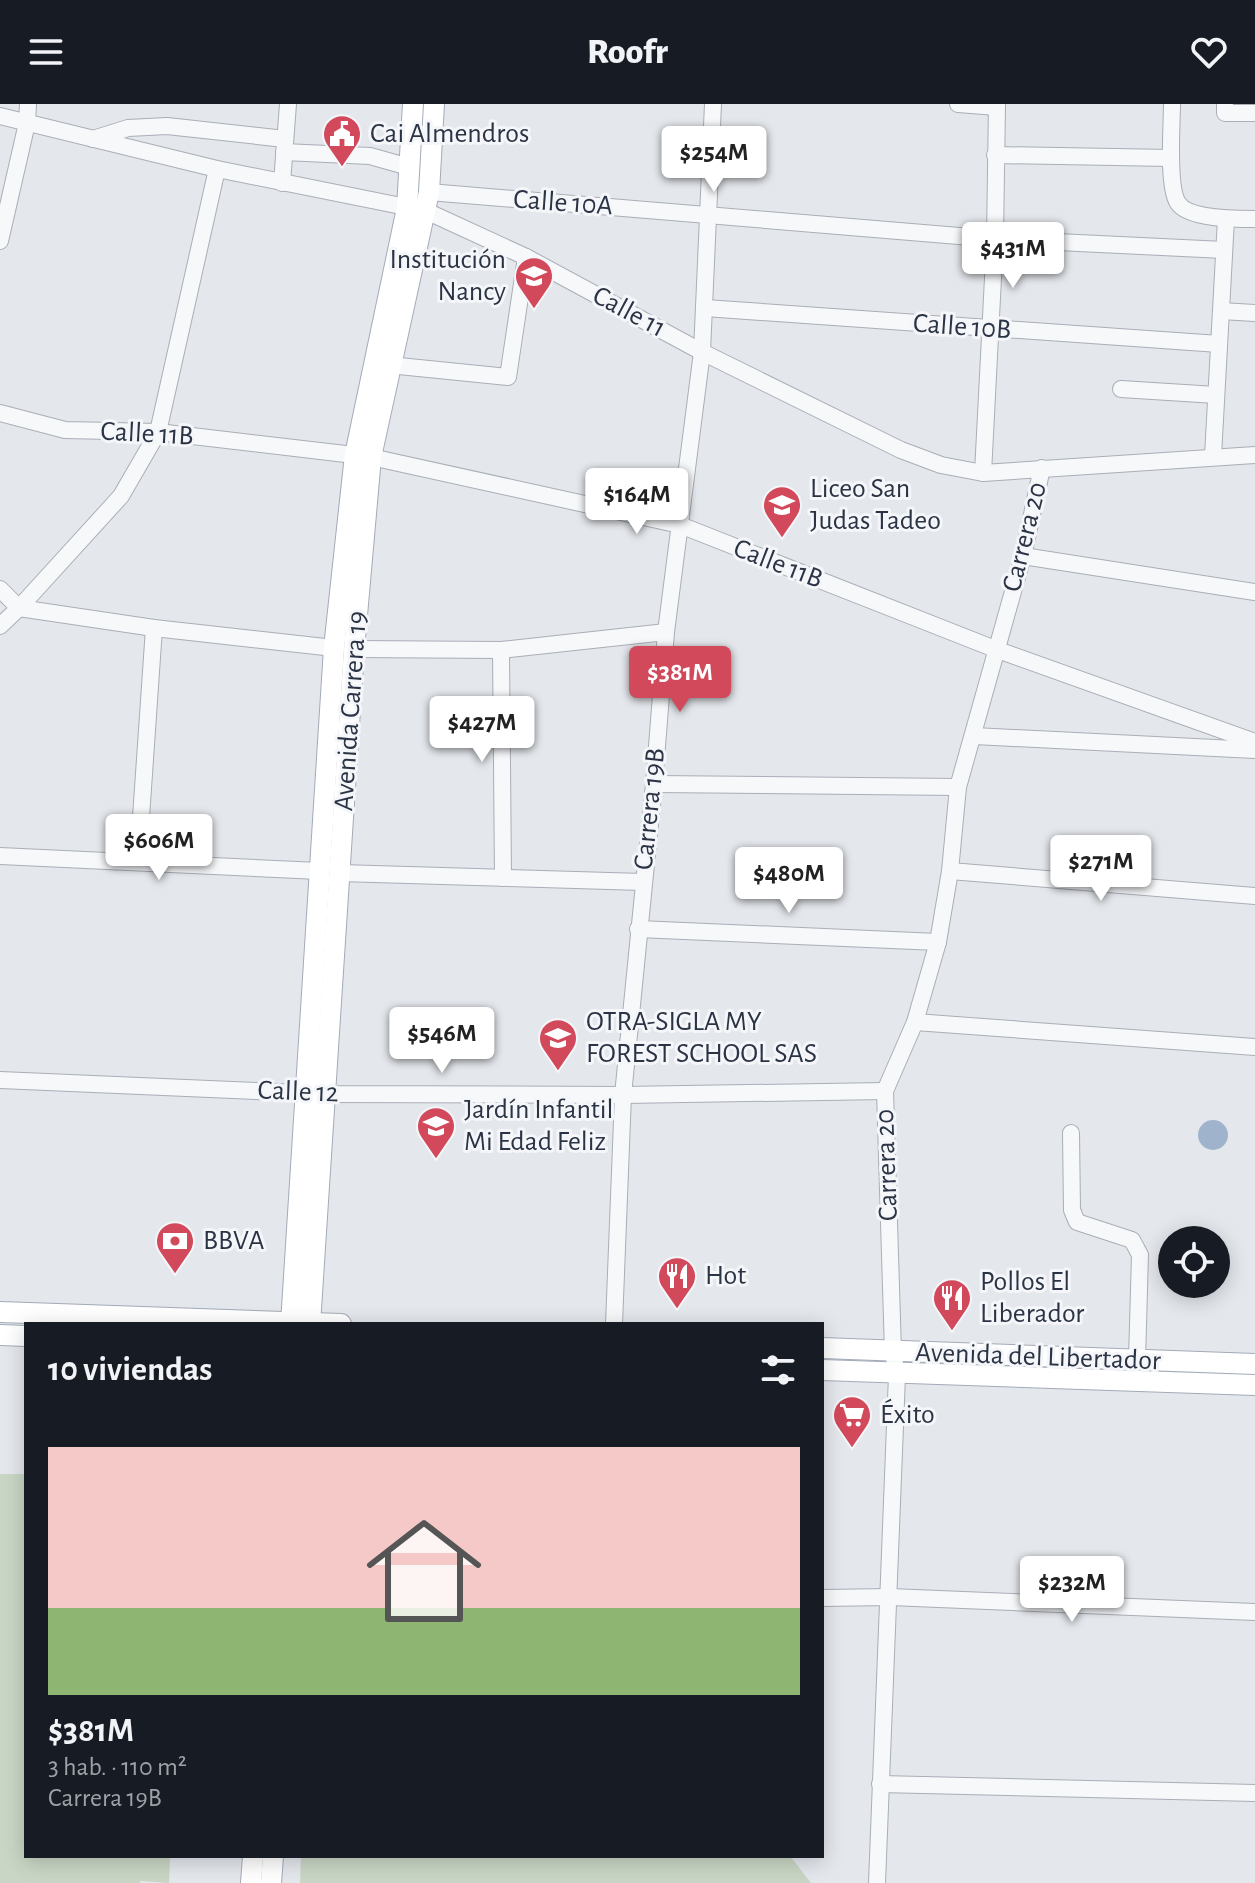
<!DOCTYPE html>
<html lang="es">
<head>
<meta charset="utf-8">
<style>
  body { margin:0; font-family:"Alegreya Sans",sans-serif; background:#20242c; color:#f1f3f6; height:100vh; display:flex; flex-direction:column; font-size:30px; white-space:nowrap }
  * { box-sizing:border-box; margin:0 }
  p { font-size:26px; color:#9ea1a6 }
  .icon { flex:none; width:44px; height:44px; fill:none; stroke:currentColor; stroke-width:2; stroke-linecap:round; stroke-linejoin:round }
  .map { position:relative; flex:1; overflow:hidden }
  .sheet { position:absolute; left:24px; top:1218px; width:800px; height:536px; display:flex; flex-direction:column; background:#171b24; border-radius:0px; box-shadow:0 4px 20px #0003 }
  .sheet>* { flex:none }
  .buttons { position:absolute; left:1158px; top:1122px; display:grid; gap:16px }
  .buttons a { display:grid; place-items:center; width:72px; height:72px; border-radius:50%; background:#171b24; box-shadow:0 4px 20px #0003; font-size:40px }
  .price { position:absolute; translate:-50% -68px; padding:0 18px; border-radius:8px; background:#fff; color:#222; font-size:26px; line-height:52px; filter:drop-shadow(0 2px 4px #0008) }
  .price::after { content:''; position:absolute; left:50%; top:48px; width:24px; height:18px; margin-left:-12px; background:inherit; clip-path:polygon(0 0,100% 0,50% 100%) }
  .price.on { background:#d1495b; color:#fff }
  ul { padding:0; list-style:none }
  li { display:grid; align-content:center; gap:16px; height:424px; padding:0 24px }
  li span { display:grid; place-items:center; height:248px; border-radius:0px; color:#555 }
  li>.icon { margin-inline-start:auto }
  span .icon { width:144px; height:144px; fill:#fffc; stroke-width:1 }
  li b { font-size:34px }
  h2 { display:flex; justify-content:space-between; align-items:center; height:96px; padding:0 24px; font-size:34px }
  header { display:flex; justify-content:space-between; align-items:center; height:104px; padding:0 24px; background:#171b24; font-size:36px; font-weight:800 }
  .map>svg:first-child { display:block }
  .green { fill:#c9d6c5 }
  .water { fill:#9fb4cc }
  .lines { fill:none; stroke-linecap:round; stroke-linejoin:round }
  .minor-casing { stroke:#a9aeb7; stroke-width:18 }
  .major-casing { stroke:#a3abb8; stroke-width:22 }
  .minor { stroke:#f7f8fa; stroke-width:16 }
  .major { stroke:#fff; stroke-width:20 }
  .labels { text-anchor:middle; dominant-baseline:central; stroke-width:6; stroke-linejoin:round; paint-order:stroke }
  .poi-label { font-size:28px; fill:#2b3445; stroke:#f4f6f9; text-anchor:start }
  .street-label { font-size:28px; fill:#2b3445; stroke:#f4f6f9 }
</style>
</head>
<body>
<header><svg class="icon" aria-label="menu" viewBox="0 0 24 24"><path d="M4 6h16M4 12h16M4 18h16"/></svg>Roofr<svg class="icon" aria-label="heart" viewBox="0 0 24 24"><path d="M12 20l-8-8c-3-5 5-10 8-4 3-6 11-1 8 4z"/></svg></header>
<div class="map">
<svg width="1255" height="1779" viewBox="0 0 1255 1779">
  <rect width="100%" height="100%" fill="#e4e7ec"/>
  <!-- green -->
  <g class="green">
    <path d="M 0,1370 L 26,1370 L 26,1752 L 170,1752 L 169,1779 L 141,1777 L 139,1779 L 0,1779 Z"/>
    <path d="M 301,1752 L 790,1752 L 811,1779 L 300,1779 Z"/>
  </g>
  <!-- water -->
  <circle class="water" cx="1213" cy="1031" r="15"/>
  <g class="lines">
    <!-- minor casing -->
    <g class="minor-casing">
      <g id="minor">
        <path d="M 958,0 L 997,3"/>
        <path d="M 1172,0 C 1172,21 1167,83 1178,99 C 1188,115 1237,115 1255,115"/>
        <path d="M 1225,0 L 1225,9 L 1255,9"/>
        <path d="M 0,12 L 217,65 L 426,107 L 526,153 L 702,248 L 901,346 L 941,361 L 983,369 L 1255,351"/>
        <path d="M 93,35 L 128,24 L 167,22 L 285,35"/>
        <path d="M 284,48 L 370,52 L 409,63"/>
        <path d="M 995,51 L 1171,54"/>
        <path d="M 282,79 L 288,0"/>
        <path d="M 429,88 L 995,135 L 1224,146"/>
        <path d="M 0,137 L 27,19 L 28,0"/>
        <path d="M 705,204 L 1219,240"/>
        <path d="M 1221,207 L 1255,209"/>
        <path d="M 389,261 L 508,273 L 526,153"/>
        <path d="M 1121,285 L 1216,291"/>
        <path d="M 0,309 L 65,326 L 158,328 L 371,353 L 680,421 L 995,545 L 1255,638"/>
        <path d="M 1213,352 L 1226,115"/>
        <path d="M 983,369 L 995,135 L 997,0"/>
        <path d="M 1023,452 L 1255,488"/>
        <path d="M 0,485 L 19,504 L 154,524 L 334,544"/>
        <path d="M 0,522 L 19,504 L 121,392 L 158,328 L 217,65"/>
        <path d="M 354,545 L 501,546 L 666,528"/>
        <path d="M 501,546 L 503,774"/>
        <path d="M 974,632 L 1255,646"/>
        <path d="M 654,680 L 958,683"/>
        <path d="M 0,752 L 319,767"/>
        <path d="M 138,757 L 154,524"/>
        <path d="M 950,767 L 1255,792"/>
        <path d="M 340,769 L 643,778"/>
        <path d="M 638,825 L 938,838"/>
        <path d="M 915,918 L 1255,943"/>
        <path d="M 0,976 L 326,990 L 623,991 L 885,987"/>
        <path d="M 1071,1029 L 1072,1106 L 1077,1118 L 1132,1136 L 1140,1151 L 1137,1256"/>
        <path d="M 614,1220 L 623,991 L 654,680 L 666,528 L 702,248 L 713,0"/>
        <path d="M 822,1494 L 890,1493 L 1255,1508"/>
        <path d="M 880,1680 L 1255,1689"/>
        <path d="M 877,1779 L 897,1271 L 893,1248 L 885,987 L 915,918 L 938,838 L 950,767 L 958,683 L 1023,452 L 1042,364"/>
      </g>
    </g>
    <!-- major casing -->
    <g class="major-casing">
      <g id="major">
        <path d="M 0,1208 L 341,1220"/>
        <path d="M 291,1220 L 334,544 L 355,351 L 407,104 L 413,0"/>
        <path d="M 310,1220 L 354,545 L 371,353 L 429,88 L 434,0"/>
        <path d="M 0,1231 L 26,1232"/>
        <path d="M 822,1244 L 1255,1260"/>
        <path d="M 822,1266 L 1255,1281"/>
        <path d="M 251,1779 L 253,1752"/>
        <path d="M 271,1779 L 273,1752"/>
      </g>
    </g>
    <!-- minor -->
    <use href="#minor" class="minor"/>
    <!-- major -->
    <use href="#major" class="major"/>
  </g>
  <!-- icons -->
  <defs>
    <g id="civic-pin" transform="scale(2)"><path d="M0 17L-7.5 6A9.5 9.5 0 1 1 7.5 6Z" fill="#d1495b" stroke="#f4f6f9"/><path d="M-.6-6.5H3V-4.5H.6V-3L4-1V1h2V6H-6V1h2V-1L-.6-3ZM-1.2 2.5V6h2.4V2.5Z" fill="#fff"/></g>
    <g id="school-pin" transform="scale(2)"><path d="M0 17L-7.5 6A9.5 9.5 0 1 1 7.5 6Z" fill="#d1495b" stroke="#f4f6f9"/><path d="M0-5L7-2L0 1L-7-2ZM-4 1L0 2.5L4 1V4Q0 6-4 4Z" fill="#fff"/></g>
    <g id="bank-pin" transform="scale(2)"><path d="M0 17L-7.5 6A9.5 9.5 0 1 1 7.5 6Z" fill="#d1495b" stroke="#f4f6f9"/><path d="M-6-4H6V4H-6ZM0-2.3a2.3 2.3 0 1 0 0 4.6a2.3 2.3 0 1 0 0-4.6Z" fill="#fff"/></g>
    <g id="restaurant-pin" transform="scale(2)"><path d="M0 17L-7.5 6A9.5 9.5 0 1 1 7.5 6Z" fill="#d1495b" stroke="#f4f6f9"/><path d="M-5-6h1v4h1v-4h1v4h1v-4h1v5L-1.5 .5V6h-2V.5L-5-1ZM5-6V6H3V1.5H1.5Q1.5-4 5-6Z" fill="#fff"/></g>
    <g id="supermarket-pin" transform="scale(2)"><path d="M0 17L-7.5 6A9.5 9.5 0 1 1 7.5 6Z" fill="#d1495b" stroke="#f4f6f9"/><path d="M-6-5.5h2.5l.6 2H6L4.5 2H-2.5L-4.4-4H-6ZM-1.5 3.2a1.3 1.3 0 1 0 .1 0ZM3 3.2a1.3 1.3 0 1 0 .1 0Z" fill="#fff"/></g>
  </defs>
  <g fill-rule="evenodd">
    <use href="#civic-pin" x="342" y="30"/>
    <use href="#school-pin" x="534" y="172"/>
    <use href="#school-pin" x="782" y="401"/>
    <use href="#school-pin" x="558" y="934"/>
    <use href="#school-pin" x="436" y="1022"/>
    <use href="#bank-pin" x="175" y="1137"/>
    <use href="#restaurant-pin" x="677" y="1172"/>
    <use href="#restaurant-pin" x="952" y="1194"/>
    <use href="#supermarket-pin" x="852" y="1311"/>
  </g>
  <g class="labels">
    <!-- poi labels -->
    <g class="poi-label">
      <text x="370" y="30">Cai Almendros</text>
      <text x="506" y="156" text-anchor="end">Institución<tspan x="506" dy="32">Nancy</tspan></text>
      <text x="810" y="385">Liceo San<tspan x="810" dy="32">Judas Tadeo</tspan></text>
      <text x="586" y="918">OTRA-SIGLA MY<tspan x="586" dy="32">FOREST SCHOOL SAS</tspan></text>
      <text x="464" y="1006">Jardín Infantil<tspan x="464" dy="32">Mi Edad Feliz</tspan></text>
      <text x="203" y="1137">BBVA</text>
      <text x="705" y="1172">Hot</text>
      <text x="980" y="1178">Pollos El<tspan x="980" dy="32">Liberador</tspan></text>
      <text x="880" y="1311">Éxito</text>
    </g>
    <!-- street labels -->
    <g class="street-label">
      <text transform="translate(563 99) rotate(4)">Calle 10A</text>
      <text transform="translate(629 208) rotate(28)">Calle 11</text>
      <text transform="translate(962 223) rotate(4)">Calle 10B</text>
      <text transform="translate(147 330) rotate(3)">Calle 11B</text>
      <text transform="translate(1025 433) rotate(-76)">Carrera 20</text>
      <text transform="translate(778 460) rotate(21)">Calle 11B</text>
      <text transform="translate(351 607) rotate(-86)">Avenida Carrera 19</text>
      <text transform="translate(650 705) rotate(-84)">Carrera 19B</text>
      <text transform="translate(298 988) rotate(2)">Calle 12</text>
      <text transform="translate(887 1061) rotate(-92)">Carrera 20</text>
      <text transform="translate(1038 1253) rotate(2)">Avenida del Libertador</text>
    </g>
  </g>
</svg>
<div class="buttons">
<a><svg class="icon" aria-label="locate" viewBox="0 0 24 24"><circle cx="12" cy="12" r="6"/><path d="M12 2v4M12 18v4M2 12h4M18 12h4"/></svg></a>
</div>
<b class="price" style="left:714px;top:90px">$254M</b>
<b class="price" style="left:1013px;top:186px">$431M</b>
<b class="price" style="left:637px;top:432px">$164M</b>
<b class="price on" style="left:680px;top:610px">$381M</b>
<b class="price" style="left:482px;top:660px">$427M</b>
<b class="price" style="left:159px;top:778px">$606M</b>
<b class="price" style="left:1101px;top:799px">$271M</b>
<b class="price" style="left:789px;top:811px">$480M</b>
<b class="price" style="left:442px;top:971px">$546M</b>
<b class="price" style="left:1072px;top:1520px">$232M</b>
<section class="sheet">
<h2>10 viviendas<svg class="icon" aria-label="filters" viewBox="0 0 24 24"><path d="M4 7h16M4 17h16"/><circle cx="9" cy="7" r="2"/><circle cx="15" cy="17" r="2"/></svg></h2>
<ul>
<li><span style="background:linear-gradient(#f6c9c9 65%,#8fb573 0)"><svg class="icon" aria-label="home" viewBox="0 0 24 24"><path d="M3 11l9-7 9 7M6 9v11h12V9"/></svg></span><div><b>$381M</b><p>3 hab. · 110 m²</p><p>Carrera 19B</p></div></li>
</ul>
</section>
</div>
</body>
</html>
